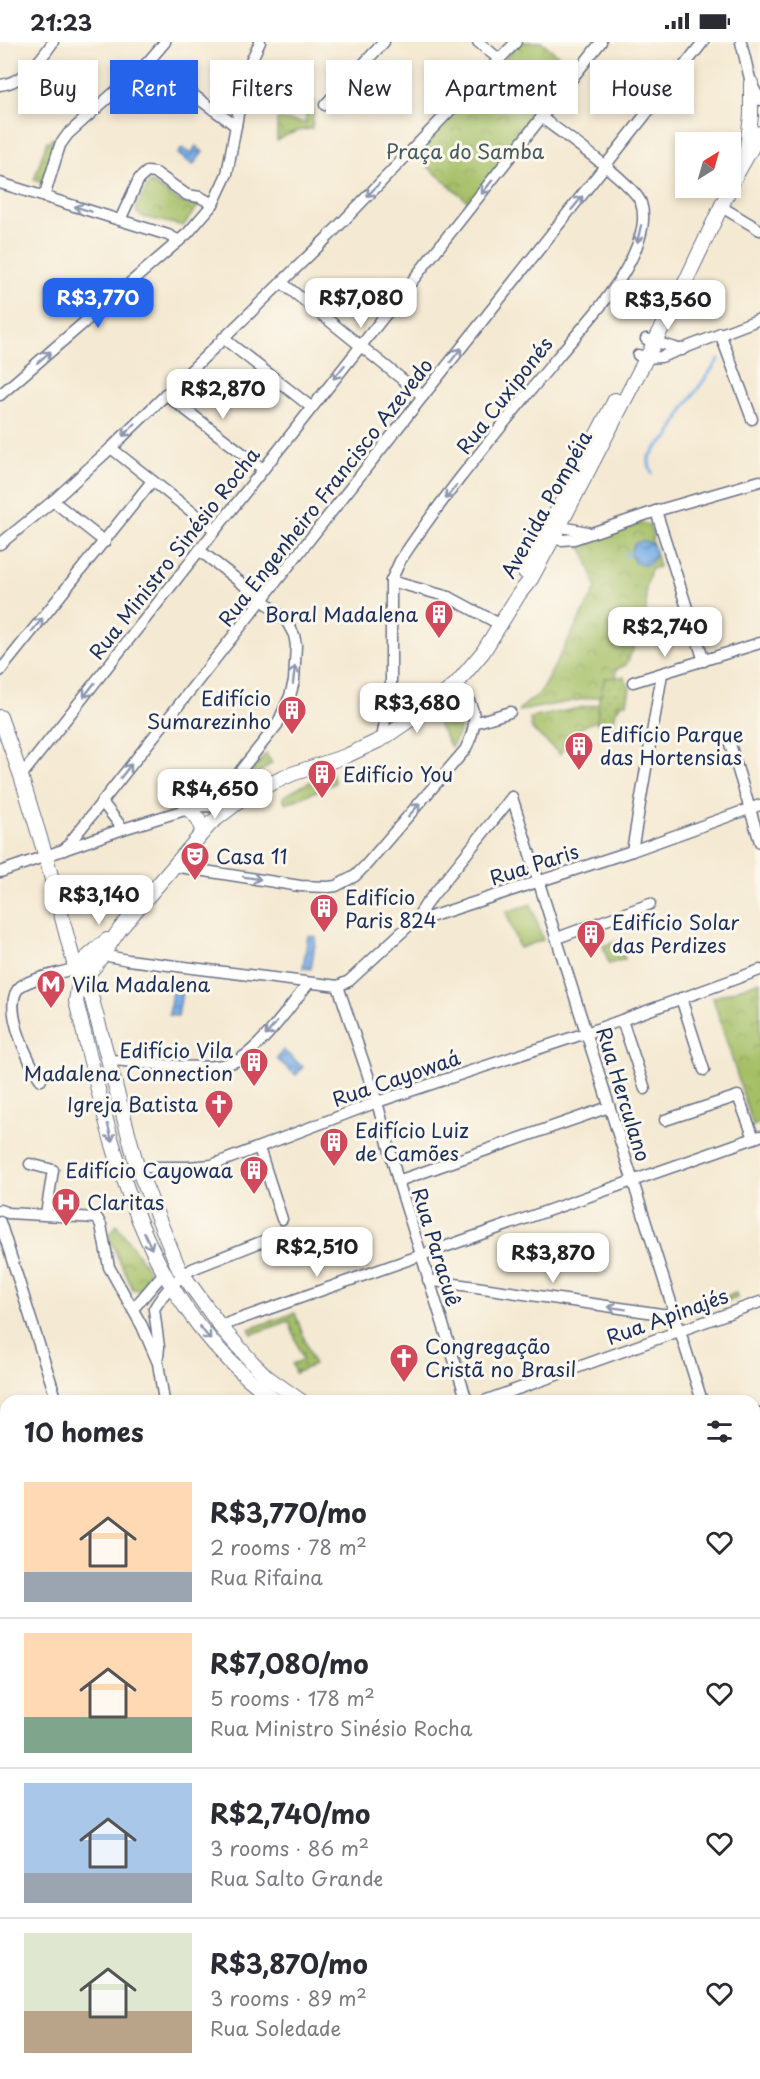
<!DOCTYPE html>
<html lang="en">
<head>
<meta charset="utf-8">
<style>
  body { margin:0; font-family:"Playpen Sans",sans-serif; background:#f7f7f7; color:#2b2b33; height:100vh; display:flex; flex-direction:column; font-size:22px; white-space:nowrap }
  * { box-sizing:border-box; margin:0 }
  p { font-size:20px; color:#7c7c81 }
  .icon { flex:none; width:33px; height:33px; fill:none; stroke:currentColor; stroke-width:2; stroke-linecap:round; stroke-linejoin:round }
  .map { position:relative; flex:1; overflow:hidden }
  .panel { position:absolute; left:0px; top:1353px; width:760px; height:684px; display:flex; flex-direction:column; background:#fff; border-radius:18px 18px 0 0; box-shadow:0 3px 9px #0003 }
  .panel>* { flex:none }
  .banner { position:absolute; left:18px; top:18px; width:724px; height:54px; display:flex; gap:12px }
  .needle { width:39px; rotate:37deg }
  .fabs { position:absolute; left:675px; top:90px; display:grid; gap:12px }
  .fabs a { display:grid; place-items:center; width:66px; height:66px; border-radius:0px; background:#fff; box-shadow:0 3px 9px #0003; font-size:30px }
  .price { position:absolute; translate:-50% -51px; padding:0 14px; border-radius:12px; background:#fff; color:#222; font-size:20px; line-height:39px; filter:drop-shadow(0 2px 3px #0008) }
  .price::after { content:''; position:absolute; left:50%; top:36px; width:18px; height:14px; margin-left:-9px; background:inherit; clip-path:polygon(0 0,100% 0,50% 100%) }
  .price.current { background:#2563eb; color:#fff }
  ul { padding:0; list-style:none }
  li { display:flex; align-items:center; gap:18px; height:150px; padding:0 24px }
  li+li { border-top:2px solid #e1e1e2 }
  li span { display:grid; place-items:center; flex:none; width:168px; height:120px; border-radius:0px; color:#555 }
  li>.icon { margin-inline-start:auto }
  span .icon { width:72px; height:72px; fill:#fffc; stroke-width:1 }
  li b { font-size:26px }
  h2 { display:flex; justify-content:space-between; align-items:center; height:72px; padding:0 24px; font-size:26px }
  .pill { padding:0 21px; border-radius:0px; background:#fff; box-shadow:0 3px 9px #0003; font-size:21px; line-height:54px }
  .pill.current { background:#2563eb; color:#fff }
  .status { display:flex; justify-content:space-between; align-items:center; height:42px; padding:0 30px; background:#fff; direction:ltr }
  .status svg { height:16px; fill:currentColor }
  .map>svg:first-child { display:block }
  .grass { fill:url(#grass-tufts); stroke:#607762; stroke-width:1.5 }
  .park { fill:url(#park-crowns); stroke:#607762; stroke-width:1.5 }
  .garden { fill:url(#garden-dots); stroke:#607762; stroke-width:1.5 }
  .pitch { fill:#a5bf66; stroke:#607762; stroke-width:1.5 }
  .water { fill:url(#water-waves); stroke:#4a6fa2; stroke-width:1.5 }
  .lines { fill:none; stroke-linecap:round; stroke-linejoin:round }
  .stream { stroke:#79afe7; stroke-width:3 }
  .minor-casing { stroke:#677087; stroke-width:13 }
  .major-casing { stroke:#677087; stroke-width:16 }
  .minor { stroke:#fff; stroke-width:10 }
  .major { stroke:#fff; stroke-width:14 }
  .oneway { stroke:#8d97ae }
  .labels { text-anchor:middle; dominant-baseline:central; stroke-width:6; stroke-linejoin:round; paint-order:stroke }
  .park-label { font-size:20px; fill:#445a60; stroke:#fbf7ec }
  .street-label { font-size:20px; fill:#1b2f5e; stroke:#fbf7ec }
  .poi-label { font-size:20px; fill:#1b2f5e; stroke:#fbf7ec; text-anchor:start }
</style>
</head>
<body>
<div class="status"><b>21:23</b><svg viewBox="0 0 49 12"><path d="M0 12V9h3v3zM5 12V6h3v6zM10 12V3h3v9zM15 12V0h3v12zM26 1h20v11H26zM47 4h2v5h-2z"/></svg></div>
<div class="map">
<svg width="760" height="2037" viewBox="0 0 760 2037">
  <defs>
    <pattern id="grass-tufts" width="24" height="20" patternUnits="userSpaceOnUse" patternTransform="scale(1.5)"><rect width="24" height="20" fill="#a5bf66"/><path d="M3 7l-1-3M5 7V3M7 7l1-3M15 17l-1-3M17 17v-4M19 17l1-3" fill="none" stroke="#869c57"/></pattern>
    <pattern id="park-crowns" width="20" height="18" patternUnits="userSpaceOnUse" patternTransform="scale(1.5)"><rect width="20" height="18" fill="#a5bf66"/><path d="M2 6a3 3 0 1 1 6 0M12 15a3 3 0 1 1 6 0" fill="none" stroke="#869c57"/></pattern>
    <pattern id="garden-dots" width="8" height="8" patternUnits="userSpaceOnUse" patternTransform="scale(1.5)"><rect width="8" height="8" fill="#a5bf66"/><path d="M2 2h.1M6 6h.1" fill="none" stroke="#869c57" stroke-width="1.8" stroke-linecap="round"/></pattern>
    <pattern id="water-waves" width="16" height="10" patternUnits="userSpaceOnUse" patternTransform="scale(1.5)"><rect width="16" height="10" fill="#79afe7"/><path d="M0 5q4-4 8 0t8 0" fill="none" stroke="#628fbe"/></pattern>
  </defs>
  <rect width="100%" height="100%" fill="#fbf7ec"/>
  <filter id="ink" filterUnits="userSpaceOnUse"><feTurbulence type="fractalNoise" baseFrequency=".0167" numOctaves="2"/><feDisplacementMap in="SourceGraphic" scale="12" xChannelSelector="R" yChannelSelector="G"/><feConvolveMatrix kernelMatrix="1 2 1 2 8 2 1 2 1" color-interpolation-filters="sRGB"/></filter>
  <filter id="wash" filterUnits="userSpaceOnUse"><feTurbulence type="fractalNoise" baseFrequency=".008" numOctaves="4" result="noise"/><feDisplacementMap in="SourceGraphic" scale="24" xChannelSelector="R" yChannelSelector="G"/><feGaussianBlur stdDeviation="1.35" result="paint"/><feColorMatrix in="noise" values="0 0 0 0 0 0 0 0 0 0 0 0 0 0 0 0 0 1.4 0 .05"/><feComposite in="paint" operator="in"/></filter>
  <g filter="url(#wash)">
    <rect width="100%" height="100%" fill="#f4e9d2"/>
    <!-- grass -->
    <path class="grass" d="M 332,731 L 335,741 L 286,762 L 283,755 L 307,741 Z"/>
    <!-- park -->
    <g class="park">
      <path d="M 521,0 L 542,0 L 575,27 L 471,162 L 412,111 Z"/>
      <path d="M 304,48 L 315,58 L 312,87 C 299,87 289,91 277,98 L 277,77 L 306,81 L 306,65 L 301,59 L 303,56 L 300,52 Z"/>
      <path d="M 150,140 L 184,162 L 199,163 L 183,184 L 143,175 L 137,171 L 136,165 Z"/>
      <path d="M 643,481 L 649,483 L 653,492 L 652,499 L 659,525 L 651,527 L 646,547 L 646,579 L 626,623 L 615,628 L 622,650 L 519,669 L 519,667 L 540,651 L 596,546 L 585,512 L 579,503 L 581,499 Z"/>
      <path d="M 624,657 C 620,675 585,680 573,691 C 568,696 564,705 560,712 L 532,687 L 530,676 Z"/>
      <path d="M 453,659 C 465,675 462,689 451,705 L 433,673 Z"/>
      <path d="M 266,712 L 272,721 L 256,733 L 245,738 L 246,735 Z"/>
      <path d="M 760,939 L 760,1081 L 753,1084 L 713,956 Z"/>
      <path d="M 117,1183 L 148,1227 L 148,1238 L 143,1249 L 133,1247 L 108,1194 Z"/>
      <path d="M 0,1556 L 6,1557 L 6,1639 L 0,1648 Z"/>
      <path d="M 755,1583 L 760,1584 L 759,1657 L 755,1648 Z"/>
      <path d="M 296,2031 L 413,2031 L 430,2037 L 297,2037 Z"/>
    </g>
    <!-- garden -->
    <g class="garden">
      <path d="M 52,96 L 57,97 L 42,141 L 34,138 L 47,99 L 50,100 Z"/>
      <path d="M 624,635 L 630,646 L 627,661 L 618,661 L 612,685 L 597,682 L 599,657 L 605,636 Z"/>
      <path d="M 736,1251 L 737,1256 L 690,1272 L 686,1269 Z"/>
      <path d="M 295,1271 L 314,1323 L 295,1331 L 292,1322 L 303,1318 L 289,1279 L 252,1292 L 249,1287 Z"/>
    </g>
    <!-- pitch -->
    <g class="pitch">
      <path d="M 531,862 L 543,898 L 519,906 L 506,870 Z"/>
      <path d="M 619,899 L 625,917 L 609,922 L 603,904 Z"/>
    </g>
    <!-- water -->
    <g class="water">
      <path d="M 196,104 L 203,110 L 193,123 L 178,112 L 182,106 L 191,112 Z"/>
      <circle cx="643" cy="511" r="12"/>
      <path d="M 308,894 L 316,895 L 311,927 L 303,926 Z"/>
      <path d="M 172,948 L 182,950 L 178,974 L 169,973 Z"/>
      <path d="M 283,1008 L 303,1025 L 296,1033 L 277,1017 Z"/>
    </g>
    <g class="lines">
      <!-- stream -->
      <g class="stream">
        <path d="M 652,431 L 649,422 L 649,415 L 660,402 L 669,395 L 684,366 L 719,317"/>
        <path d="M 625,513 L 631,511"/>
      </g>
    </g>
  </g>
  <g filter="url(#ink)">
    <g class="lines">
      <!-- minor casing -->
      <g class="minor-casing">
        <g id="minor">
          <path d="M 478,0 L 499,17"/>
          <path d="M 741,0 L 751,41 L 760,58"/>
          <path d="M 148,20 L 236,84"/>
          <path d="M 0,43 C 22,41 41,18 53,0"/>
          <path d="M 325,63 L 384,0"/>
          <path d="M 0,141 L 168,193 L 179,199"/>
          <path d="M 44,155 L 60,103 L 68,92 L 148,20 L 165,0"/>
          <path d="M 720,164 L 760,188"/>
          <path d="M 120,178 L 139,137 L 147,130 L 156,131 L 187,153 L 200,155 L 213,162"/>
          <path d="M 281,240 L 423,354"/>
          <path d="M 720,291 L 752,377"/>
          <path d="M 223,296 L 311,365"/>
          <path d="M 646,297 L 682,308"/>
          <path d="M 638,313 L 646,316 L 661,315 L 760,277"/>
          <path d="M 165,352 L 263,427"/>
          <path d="M 0,353 L 188,191 L 213,162 L 227,132 L 244,40 L 248,25 L 260,0"/>
          <path d="M 111,406 L 215,488"/>
          <path d="M 53,459 L 105,500"/>
          <path d="M 656,469 L 704,619"/>
          <path d="M 552,483 L 587,490"/>
          <path d="M 546,496 L 562,498 L 574,497 L 656,469 L 760,439"/>
          <path d="M 0,502 L 53,459 L 111,406 L 328,195 L 516,0"/>
          <path d="M 199,508 L 262,557 L 287,580 L 294,593 L 296,603 L 294,639 L 290,654 L 277,683 L 225,748 L 199,764"/>
          <path d="M 391,539 L 449,555 L 501,583"/>
          <path d="M 0,629 L 152,439"/>
          <path d="M 633,640 L 760,601"/>
          <path d="M 474,681 L 510,670"/>
          <path d="M 382,697 L 391,643 L 391,539 L 400,519 C 447,448 503,383 556,317 C 580,288 608,259 626,227 C 636,209 648,182 641,161 C 635,142 562,91 542,76"/>
          <path d="M 730,702 L 760,800"/>
          <path d="M 21,734 L 601,0"/>
          <path d="M 512,755 L 702,1359"/>
          <path d="M 102,760 L 123,787"/>
          <path d="M 64,808 L 703,0"/>
          <path d="M 632,809 L 662,632"/>
          <path d="M 173,824 L 300,844 L 328,845 L 336,844 L 355,834 L 366,823 L 465,708 C 480,680 476,665 457,641"/>
          <path d="M 0,830 L 123,787 L 188,767 L 199,764 L 232,765"/>
          <path d="M 417,876 L 426,862 L 512,755"/>
          <path d="M 557,896 L 650,862"/>
          <path d="M 103,913 L 128,918 L 338,944 L 349,939 L 417,876 L 430,875 L 632,809 L 760,763"/>
          <path d="M 338,944 L 377,1060 L 398,1139 L 467,1359"/>
          <path d="M 681,956 L 704,1028"/>
          <path d="M 622,978 L 645,1047"/>
          <path d="M 108,1018 C 142,1019 207,1032 236,1019 C 260,1008 291,963 308,942"/>
          <path d="M 41,1038 C 28,1021 0,960 21,944 C 34,935 59,932 75,926"/>
          <path d="M 665,1078 L 738,1054 L 754,1096"/>
          <path d="M 259,1106 L 282,1177"/>
          <path d="M 30,1122 L 53,1128 L 46,1172"/>
          <path d="M 119,1125 L 188,1125 L 212,1123 L 377,1060 L 586,991 L 760,928"/>
          <path d="M 398,1139 L 609,1065"/>
          <path d="M 0,1168 L 8,1171 L 97,1176 L 101,1183 L 109,1225 L 142,1284 L 158,1321 L 164,1359"/>
          <path d="M 0,1180 L 57,1359"/>
          <path d="M 428,1238 L 675,1274"/>
          <path d="M 133,1267 L 163,1232"/>
          <path d="M 220,1284 L 760,1094"/>
          <path d="M 158,1315 L 159,1305 L 154,1267 C 164,1250 176,1237 192,1227 L 281,1192 L 285,1195 L 290,1209"/>
          <path d="M 484,1359 L 760,1260"/>
          <path d="M 754,1371 L 760,1371"/>
          <path d="M 0,1407 L 6,1409"/>
          <path d="M 754,1504 L 760,1505"/>
          <path d="M 0,1543 L 6,1544"/>
          <path d="M 0,1665 L 6,1659"/>
          <path d="M 754,1670 L 760,1668"/>
          <path d="M 0,1704 L 6,1704"/>
          <path d="M 0,1739 L 6,1744"/>
          <path d="M 754,1773 L 760,1775"/>
          <path d="M 0,1906 L 6,1898"/>
          <path d="M 754,1913 L 760,1924"/>
          <path d="M 754,1982 L 760,1982"/>
          <path d="M 277,2031 L 279,2037"/>
          <path d="M 450,2031 L 475,2037"/>
          <path d="M 30,2037 L 34,2031"/>
          <path d="M 146,2037 L 148,2031"/>
          <path d="M 181,2037 L 188,2032"/>
          <path d="M 656,2037 L 660,2031"/>
        </g>
      </g>
      <!-- major casing -->
      <g class="major-casing">
        <g id="major">
          <path d="M 746,113 L 751,74 L 751,41"/>
          <path d="M 730,144 L 760,91"/>
          <path d="M 525,530 L 615,358"/>
          <path d="M 0,675 L 21,734 L 46,815 L 79,940 L 91,954 L 137,1124 L 179,1227 L 220,1284 L 252,1320 L 267,1335 L 301,1359"/>
          <path d="M 235,737 L 240,746 L 250,751"/>
          <path d="M 188,767 L 198,776 L 202,789"/>
          <path d="M 75,926 L 107,898"/>
          <path d="M 79,940 L 95,924 L 120,887 L 211,781 L 250,751 L 292,732 L 346,714 L 382,697 L 429,665 L 457,641 L 483,610 L 519,552 L 531,537 L 559,485 L 682,247 L 730,146"/>
          <path d="M 79,940 L 76,959 C 115,1114 139,1257 276,1359"/>
          <path d="M 665,2031 L 672,2037"/>
          <path d="M 694,2031 L 702,2037"/>
        </g>
      </g>
      <!-- minor -->
      <use href="#minor" class="minor"/>
      <!-- major -->
      <use href="#major" class="major"/>
    </g>
    <!-- one-way arrows -->
    <defs><path id="oneway-shaft" d="M-6 0H5M1.5-3L5.5 0L1.5 3" fill="none" stroke-width="1.6" stroke-linecap="round" stroke-linejoin="round" transform="scale(1.5)"/></defs>
    <g class="oneway">
      <use href="#oneway-shaft" transform="translate(487 145) rotate(128)"/>
      <use href="#oneway-shaft" transform="translate(373 148) rotate(134)"/>
      <use href="#oneway-shaft" transform="translate(577 161) rotate(-51)"/>
      <use href="#oneway-shaft" transform="translate(83 167) rotate(-163)"/>
      <use href="#oneway-shaft" transform="translate(639 192) rotate(103)"/>
      <use href="#oneway-shaft" transform="translate(456 313) rotate(-52)"/>
      <use href="#oneway-shaft" transform="translate(44 315) rotate(-41)"/>
      <use href="#oneway-shaft" transform="translate(339 330) rotate(129)"/>
      <use href="#oneway-shaft" transform="translate(129 388) rotate(135)"/>
      <use href="#oneway-shaft" transform="translate(451 450) rotate(128)"/>
      <use href="#oneway-shaft" transform="translate(37 583) rotate(-51)"/>
      <use href="#oneway-shaft" transform="translate(294 633) rotate(-83)"/>
      <use href="#oneway-shaft" transform="translate(89 648) rotate(128)"/>
      <use href="#oneway-shaft" transform="translate(126 729) rotate(-52)"/>
      <use href="#oneway-shaft" transform="translate(414 768) rotate(-49)"/>
      <use href="#oneway-shaft" transform="translate(252 836) rotate(9)"/>
      <use href="#oneway-shaft" transform="translate(271 987) rotate(130)"/>
      <use href="#oneway-shaft" transform="translate(110 1091) rotate(76)"/>
      <use href="#oneway-shaft" transform="translate(148 1199) rotate(65)"/>
      <use href="#oneway-shaft" transform="translate(617 1266) rotate(-171)"/>
      <use href="#oneway-shaft" transform="translate(205 1291) rotate(51)"/>
    </g>
  </g>
  <!-- icons -->
  <defs>
    <g id="building-pin" transform="scale(1.5)"><path d="M0 17L-7.5 6A9.5 9.5 0 1 1 7.5 6Z" fill="#d1495b" stroke="#fbf7ec"/><path d="M-4-6H4V6H1V3H-1V6H-4ZM-2.5-4.3h1.7v1.8h-1.7ZM.8-4.3h1.7v1.8H.8ZM-2.5-1h1.7V.8h-1.7ZM.8-1h1.7V.8H.8Z" fill="#fff"/></g>
    <g id="theatre-pin" transform="scale(1.5)"><path d="M0 17L-7.5 6A9.5 9.5 0 1 1 7.5 6Z" fill="#d1495b" stroke="#fbf7ec"/><path d="M-5-5.5Q0-4 5-5.5V0Q5 5 0 6Q-5 5-5 0ZM-3.3-2.5H-1v1.5H-3.3ZM1-2.5H3.3v1.5H1ZM-2.8 1Q0 5.5 2.8 1Z" fill="#fff"/></g>
    <g id="metro-pin" transform="scale(1.5)"><path d="M0 17L-7.5 6A9.5 9.5 0 1 1 7.5 6Z" fill="#d1495b" stroke="#fbf7ec"/><path d="M-5.5 5V-5H-3L0 0L3-5H5.5V5H3V-.5L0 4L-3-.5V5Z" fill="#fff"/></g>
    <g id="church-pin" transform="scale(1.5)"><path d="M0 17L-7.5 6A9.5 9.5 0 1 1 7.5 6Z" fill="#d1495b" stroke="#fbf7ec"/><path d="M-1.2-6h2.4v3.5h3.3v2.4h-3.3V6h-2.4V-.1h-3.3v-2.4h3.3Z" fill="#fff"/></g>
    <g id="hospital-pin" transform="scale(1.5)"><path d="M0 17L-7.5 6A9.5 9.5 0 1 1 7.5 6Z" fill="#d1495b" stroke="#fbf7ec"/><path d="M-5-5h3v3.5h4V-5h3V5h-3V1.5h-4V5h-3Z" fill="#fff"/></g>
  </defs>
  <g fill-rule="evenodd">
    <use href="#building-pin" x="439" y="572"/>
    <use href="#building-pin" x="292" y="668"/>
    <use href="#building-pin" x="579" y="704"/>
    <use href="#building-pin" x="322" y="732"/>
    <use href="#theatre-pin" x="195" y="814"/>
    <use href="#building-pin" x="324" y="866"/>
    <use href="#building-pin" x="591" y="892"/>
    <use href="#metro-pin" x="51" y="942"/>
    <use href="#building-pin" x="254" y="1020"/>
    <use href="#church-pin" x="219" y="1062"/>
    <use href="#building-pin" x="334" y="1100"/>
    <use href="#building-pin" x="254" y="1128"/>
    <use href="#hospital-pin" x="66" y="1160"/>
    <use href="#church-pin" x="404" y="1316"/>
  </g>
  <g class="labels">
    <!-- park labels -->
    <g class="park-label">
      <text x="465" y="109">Praça do Samba</text>
    </g>
    <!-- street labels -->
    <g class="street-label">
      <text transform="translate(504 353) rotate(-52)">Rua Cuxiponés</text>
      <text transform="translate(325 450) rotate(-52)">Rua Engenheiro Francisco Azevedo</text>
      <text transform="translate(546 462) rotate(-61)">Avenida Pompéia</text>
      <text transform="translate(174 511) rotate(-52)">Rua Ministro Sinésio Rocha</text>
      <text transform="translate(534 822) rotate(-18)">Rua Paris</text>
      <text transform="translate(396 1036) rotate(-19)">Rua Cayowaá</text>
      <text transform="translate(624 1052) rotate(73)">Rua Herculano</text>
      <text transform="translate(437 1205) rotate(73)">Rua Paracuê</text>
      <text transform="translate(667 1274) rotate(-20)">Rua Apinajés</text>
    </g>
    <!-- poi labels -->
    <g class="poi-label">
      <text x="418" y="572" text-anchor="end">Boral Madalena</text>
      <text x="271" y="656" text-anchor="end">Edifício<tspan x="271" dy="23">Sumarezinho</tspan></text>
      <text x="600" y="692">Edifício Parque<tspan x="600" dy="23">das Hortensias</tspan></text>
      <text x="343" y="732">Edifício You</text>
      <text x="216" y="814">Casa 11</text>
      <text x="345" y="855">Edifício<tspan x="345" dy="23">Paris 824</tspan></text>
      <text x="612" y="880">Edifício Solar<tspan x="612" dy="23">das Perdizes</tspan></text>
      <text x="72" y="942">Vila Madalena</text>
      <text x="233" y="1008" text-anchor="end">Edifício Vila<tspan x="233" dy="23">Madalena Connection</tspan></text>
      <text x="198" y="1062" text-anchor="end">Igreja Batista</text>
      <text x="355" y="1088">Edifício Luiz<tspan x="355" dy="23">de Camões</tspan></text>
      <text x="233" y="1128" text-anchor="end">Edifício Cayowaa</text>
      <text x="87" y="1160">Claritas</text>
      <text x="425" y="1304">Congregação<tspan x="425" dy="23">Cristã no Brasil</tspan></text>
    </g>
  </g>
</svg>
<div class="fabs">
<a><svg class="needle" viewBox="-14 -14 28 28"><path d="M0-13l5 13h-10z" fill="#e53935"/><path d="M0 13l5-13h-10z" fill="#7c7c81"/></svg></a>
</div>
<b class="price current" style="left:98px;top:287px">R$3,770</b>
<b class="price" style="left:361px;top:287px">R$7,080</b>
<b class="price" style="left:668px;top:289px">R$3,560</b>
<b class="price" style="left:223px;top:378px">R$2,870</b>
<b class="price" style="left:665px;top:616px">R$2,740</b>
<b class="price" style="left:417px;top:692px">R$3,680</b>
<b class="price" style="left:215px;top:778px">R$4,650</b>
<b class="price" style="left:99px;top:884px">R$3,140</b>
<b class="price" style="left:317px;top:1236px">R$2,510</b>
<b class="price" style="left:553px;top:1242px">R$3,870</b>
<div class="banner">
<a class="pill">Buy</a>
<a class="pill current">Rent</a>
<a class="pill">Filters</a>
<a class="pill">New</a>
<a class="pill">Apartment</a>
<a class="pill">House</a>
</div>
<section class="panel">
<h2>10 homes<svg class="icon" aria-label="filters" viewBox="0 0 24 24"><path d="M4 7h16M4 17h16"/><circle cx="9" cy="7" r="2"/><circle cx="15" cy="17" r="2"/></svg></h2>
<ul>
<li><span style="background:linear-gradient(#ffd9b3 75%,#9aa5b1 0)"><svg class="icon" aria-label="home" viewBox="0 0 24 24"><path d="M3 11l9-7 9 7M6 9v11h12V9"/></svg></span><div><b>R$3,770/mo</b><p>2 rooms · 78 m²</p><p>Rua Rifaina</p></div><svg class="icon" aria-label="heart" viewBox="0 0 24 24"><path d="M12 20l-8-8c-3-5 5-10 8-4 3-6 11-1 8 4z"/></svg></li>
<li><span style="background:linear-gradient(#ffd9b3 70%,#7fa58c 0)"><svg class="icon" aria-label="home" viewBox="0 0 24 24"><path d="M3 11l9-7 9 7M6 9v11h12V9"/></svg></span><div><b>R$7,080/mo</b><p>5 rooms · 178 m²</p><p>Rua Ministro Sinésio Rocha</p></div><svg class="icon" aria-label="heart" viewBox="0 0 24 24"><path d="M12 20l-8-8c-3-5 5-10 8-4 3-6 11-1 8 4z"/></svg></li>
<li><span style="background:linear-gradient(#a9c7e8 75%,#9aa5b1 0)"><svg class="icon" aria-label="home" viewBox="0 0 24 24"><path d="M3 11l9-7 9 7M6 9v11h12V9"/></svg></span><div><b>R$2,740/mo</b><p>3 rooms · 86 m²</p><p>Rua Salto Grande</p></div><svg class="icon" aria-label="heart" viewBox="0 0 24 24"><path d="M12 20l-8-8c-3-5 5-10 8-4 3-6 11-1 8 4z"/></svg></li>
<li><span style="background:linear-gradient(#dfe7d0 65%,#b9a48a 0)"><svg class="icon" aria-label="home" viewBox="0 0 24 24"><path d="M3 11l9-7 9 7M6 9v11h12V9"/></svg></span><div><b>R$3,870/mo</b><p>3 rooms · 89 m²</p><p>Rua Soledade</p></div><svg class="icon" aria-label="heart" viewBox="0 0 24 24"><path d="M12 20l-8-8c-3-5 5-10 8-4 3-6 11-1 8 4z"/></svg></li>
</ul>
</section>
</div>
</body>
</html>
